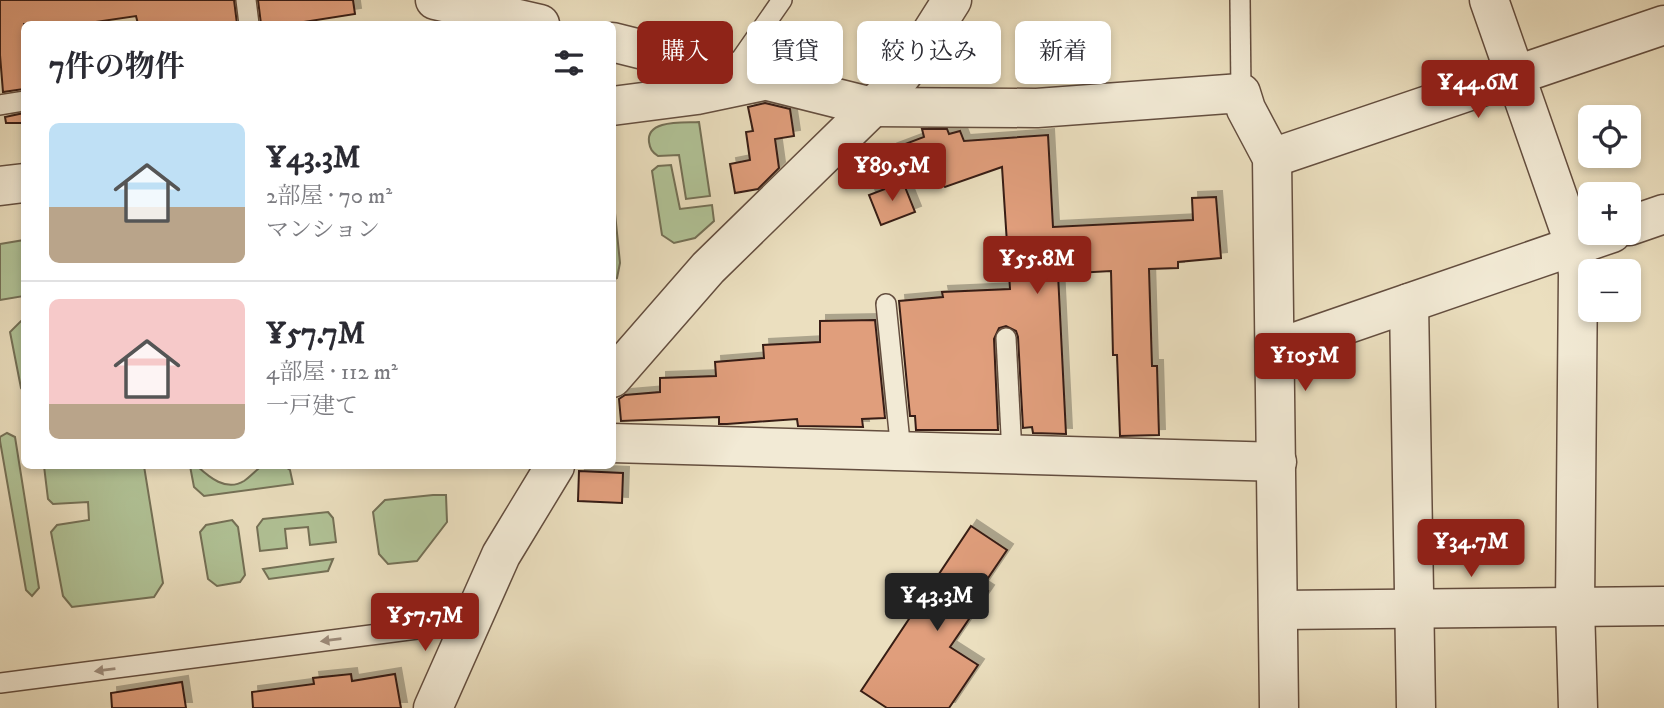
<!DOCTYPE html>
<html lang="ja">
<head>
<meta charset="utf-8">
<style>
  body { margin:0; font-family:"IM FELL DW Pica","Noto Serif JP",serif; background:#f2f2f3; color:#2b2b33; height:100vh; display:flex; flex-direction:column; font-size:26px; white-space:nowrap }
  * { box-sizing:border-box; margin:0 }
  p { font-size:23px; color:#7c7c81 }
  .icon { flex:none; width:38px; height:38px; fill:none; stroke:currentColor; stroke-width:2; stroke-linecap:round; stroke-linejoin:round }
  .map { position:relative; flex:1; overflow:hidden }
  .side { position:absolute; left:21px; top:21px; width:595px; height:448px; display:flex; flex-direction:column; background:#fff; border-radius:10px; box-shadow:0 4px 10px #0003 }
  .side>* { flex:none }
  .banner { position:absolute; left:637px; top:21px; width:665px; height:63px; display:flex; gap:14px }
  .fabs { position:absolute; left:1578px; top:105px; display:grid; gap:14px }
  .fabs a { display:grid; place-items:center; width:63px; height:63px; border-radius:10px; background:#fff; box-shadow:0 4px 10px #0003; font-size:35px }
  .price { position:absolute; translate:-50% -60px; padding:0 16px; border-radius:7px; background:#8f2418; color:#fff; font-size:23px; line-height:46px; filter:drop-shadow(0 2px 4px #0008) }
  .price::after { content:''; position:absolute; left:50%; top:42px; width:21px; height:16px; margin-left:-10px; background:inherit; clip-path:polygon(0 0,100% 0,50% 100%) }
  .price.on { background:#222; color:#fff }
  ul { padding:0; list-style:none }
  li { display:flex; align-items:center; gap:21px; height:175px; padding:0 28px }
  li+li { border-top:2px solid #e1e1e2 }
  li span { display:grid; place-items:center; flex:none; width:196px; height:140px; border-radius:10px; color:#555 }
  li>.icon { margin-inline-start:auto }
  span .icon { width:84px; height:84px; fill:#fffc; stroke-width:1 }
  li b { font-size:30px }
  h2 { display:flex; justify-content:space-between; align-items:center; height:84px; padding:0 28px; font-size:30px }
  .chip { padding:0 24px; border-radius:10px; background:#fff; box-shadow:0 4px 10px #0003; font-size:24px; line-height:63px }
  .chip.on { background:#8f2418; color:#fff }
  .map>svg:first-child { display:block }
  .green { fill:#b1c397; stroke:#747056; stroke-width:2 }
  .building { fill:#e09e7c; stroke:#371e14; stroke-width:2; filter:url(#shadow) }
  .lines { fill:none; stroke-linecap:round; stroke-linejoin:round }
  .service-casing { stroke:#644e3f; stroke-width:22 }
  .minor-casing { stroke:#644e3f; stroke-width:41 }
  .service { stroke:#f2ead5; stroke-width:19 }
  .minor { stroke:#f2ead5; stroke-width:38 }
  .oneway { fill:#9e8e7e }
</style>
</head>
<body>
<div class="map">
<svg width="1664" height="708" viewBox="0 0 1664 708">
  <defs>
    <filter id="shadow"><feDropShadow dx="6" dy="-6" stdDeviation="0" flood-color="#0004"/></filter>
  </defs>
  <rect width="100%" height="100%" fill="#ebdfbf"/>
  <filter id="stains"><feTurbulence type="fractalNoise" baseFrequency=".00286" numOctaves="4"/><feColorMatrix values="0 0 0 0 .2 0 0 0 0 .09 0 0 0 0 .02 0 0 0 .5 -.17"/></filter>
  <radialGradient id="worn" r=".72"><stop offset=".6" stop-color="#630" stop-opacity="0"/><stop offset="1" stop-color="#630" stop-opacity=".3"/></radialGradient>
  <!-- green -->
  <g class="green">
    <path d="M 699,122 L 710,196 L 686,199 L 679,155 L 658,156 C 652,152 650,149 649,142 C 646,119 684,123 699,122 Z"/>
    <path d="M 671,165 L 680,209 L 712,205 L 714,221 L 695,238 L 674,243 L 662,235 L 652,171 L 658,166 Z"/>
    <path d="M 613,193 L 620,263 L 617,278 L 613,280 Z"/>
    <path d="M 24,240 L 24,296 L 0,300 L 0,244 Z"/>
    <path d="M 24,320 L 24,392 L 21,388 L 10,332 L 21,321 Z"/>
    <path d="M 7,433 L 15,437 L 39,588 L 32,596 L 26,590 L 0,441 L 0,437 Z"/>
    <path d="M 44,466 L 144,466 L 163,583 L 154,597 L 72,607 L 63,596 L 51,532 L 57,525 L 89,520 L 88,502 L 53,504 L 48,499 Z"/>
    <path d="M 190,466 L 197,466 C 209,477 226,492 244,481 C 250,477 256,470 262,466 L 284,466 L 290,470 L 293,484 L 204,496 L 194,487 Z"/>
    <path d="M 433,495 L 446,495 L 447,522 L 417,561 L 388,564 L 379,554 L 373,512 L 385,500 Z"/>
    <path d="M 328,512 L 333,518 L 336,542 L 310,545 L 308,527 L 285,529 L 287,548 L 260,551 L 257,527 L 263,519 Z"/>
    <path d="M 232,520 L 238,527 L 245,575 L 240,582 L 217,586 L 208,579 L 200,532 L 206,525 Z"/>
    <path d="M 333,559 L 328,571 L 269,579 L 263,569 Z"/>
  </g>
  <!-- building -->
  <g class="building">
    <path d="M 0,0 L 234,0 L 237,24 L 138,24 L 136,16 L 82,24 L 24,24 L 24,89 L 3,92 L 0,55 Z"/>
    <path d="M 258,0 L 353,0 L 355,14 L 291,24 L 261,24 Z"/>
    <path d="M 765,103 L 790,109 L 794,136 L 775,139 L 779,168 L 758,189 L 735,193 L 730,164 L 750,160 L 746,132 L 753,131 L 748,107 Z"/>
    <path d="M 24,113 L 24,123 L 6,123 L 5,117 Z"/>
    <path d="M 922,129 L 947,129 L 949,134 L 960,131 L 964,141 L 1048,135 L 1053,227 L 1193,220 L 1192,198 L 1216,197 L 1221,258 L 1178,262 L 1178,268 L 1149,269 L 1152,366 L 1157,366 L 1159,435 L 1120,436 L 1117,355 L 1113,355 L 1111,271 L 1058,274 L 1066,434 L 1033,433 L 1032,427 L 1023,428 L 1018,337 L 1016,331 L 1006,326 L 999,328 L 994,339 L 998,430 L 916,430 L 915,416 L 910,416 L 899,301 L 943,297 L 942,292 L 1010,289 L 1002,167 L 945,187 L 892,149 L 924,137 Z"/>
    <path d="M 903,182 L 915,212 L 881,225 L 869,195 Z"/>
    <path d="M 875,320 L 885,418 L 862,419 L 863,427 L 798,426 L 797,419 L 727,424 L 719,424 L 719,417 L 621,421 L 619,399 L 625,395 L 660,392 L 660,378 L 716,376 L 715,362 L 764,358 L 763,345 L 820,342 L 820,321 Z"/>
    <path d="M 579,471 L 623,473 L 622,503 L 578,501 Z"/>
    <path d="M 971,526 L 1007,550 L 982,587 L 988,591 L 950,647 L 978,665 L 949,708 L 887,708 L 861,691 Z"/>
    <path d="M 351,674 L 352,681 L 395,674 L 401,708 L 253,708 L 252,692 L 314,684 L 313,678 Z"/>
    <path d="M 182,682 L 186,708 L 112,708 L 111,693 Z"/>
  </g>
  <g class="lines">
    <!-- service casing -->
    <g class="service-casing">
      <g id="service">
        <path d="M 246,0 L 249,24"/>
        <path d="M 1240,0 L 1241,93"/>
        <path d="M 732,72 L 782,0"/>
        <path d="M 0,105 L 24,101"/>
        <path d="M 886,304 L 901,452"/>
        <path d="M 1006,338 L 1012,454"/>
        <path d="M 0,683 L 471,622"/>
      </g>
    </g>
    <!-- minor casing -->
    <g class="minor-casing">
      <g id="minor">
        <path d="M 435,0 L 540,24"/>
        <path d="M 1489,0 L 1575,246 L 1578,274 L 1575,607 L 1578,708"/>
        <path d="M 612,42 L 872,107 L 1037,108 L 1241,93 L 1246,109 L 1272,158 L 1279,708"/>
        <path d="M 612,106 L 697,95 L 759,82"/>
        <path d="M 1272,158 L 1664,25"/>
        <path d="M 0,186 L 24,183"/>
        <path d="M 1629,226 L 1664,214"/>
        <path d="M 1409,303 L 1416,708"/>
        <path d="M 1275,349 L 1612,233"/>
        <path d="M 612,378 L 708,268 L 889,91 L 916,57 L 952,0"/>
        <path d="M 612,443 L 1277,462"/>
        <path d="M 1279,610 L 1664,606"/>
        <path d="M 433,708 L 501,555 L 555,466"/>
      </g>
    </g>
    <!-- service -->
    <use href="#service" class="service"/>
    <!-- minor -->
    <use href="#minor" class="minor"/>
  </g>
  <!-- one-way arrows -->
  <defs><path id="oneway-solid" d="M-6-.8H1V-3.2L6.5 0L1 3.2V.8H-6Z" transform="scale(1.75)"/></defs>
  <g class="oneway">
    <use href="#oneway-solid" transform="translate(331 640) rotate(173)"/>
    <use href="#oneway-solid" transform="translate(105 670) rotate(173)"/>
  </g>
  <rect width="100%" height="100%" filter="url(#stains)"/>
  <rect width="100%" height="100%" fill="url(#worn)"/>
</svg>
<div class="fabs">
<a><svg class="icon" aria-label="locate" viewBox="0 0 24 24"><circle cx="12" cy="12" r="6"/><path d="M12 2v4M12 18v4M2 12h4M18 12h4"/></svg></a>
<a>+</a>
<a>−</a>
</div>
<b class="price" style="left:1478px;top:120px">¥44.6M</b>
<b class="price" style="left:892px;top:203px">¥89.5M</b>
<b class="price" style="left:1037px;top:296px">¥55.8M</b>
<b class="price" style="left:1305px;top:393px">¥105M</b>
<b class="price" style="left:1471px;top:579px">¥34.7M</b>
<b class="price on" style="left:937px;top:633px">¥43.3M</b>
<b class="price" style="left:425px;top:653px">¥57.7M</b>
<div class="banner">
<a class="chip on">購入</a>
<a class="chip">賃貸</a>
<a class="chip">絞り込み</a>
<a class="chip">新着</a>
</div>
<section class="side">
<h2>7件の物件<svg class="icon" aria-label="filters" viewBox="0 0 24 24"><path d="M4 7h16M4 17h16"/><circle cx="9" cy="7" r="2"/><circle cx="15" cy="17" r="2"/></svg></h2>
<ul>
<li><span style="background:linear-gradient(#bfe0f5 60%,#b9a48a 0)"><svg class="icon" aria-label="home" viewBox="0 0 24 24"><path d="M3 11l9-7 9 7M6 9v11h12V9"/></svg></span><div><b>¥43.3M</b><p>2部屋 · 70 m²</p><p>マンション</p></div></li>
<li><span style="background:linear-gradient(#f6c9c9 75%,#b9a48a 0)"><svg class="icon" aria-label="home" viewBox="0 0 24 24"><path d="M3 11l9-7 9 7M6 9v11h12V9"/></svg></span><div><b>¥57.7M</b><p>4部屋 · 112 m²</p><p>一戸建て</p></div></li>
</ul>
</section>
</div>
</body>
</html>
